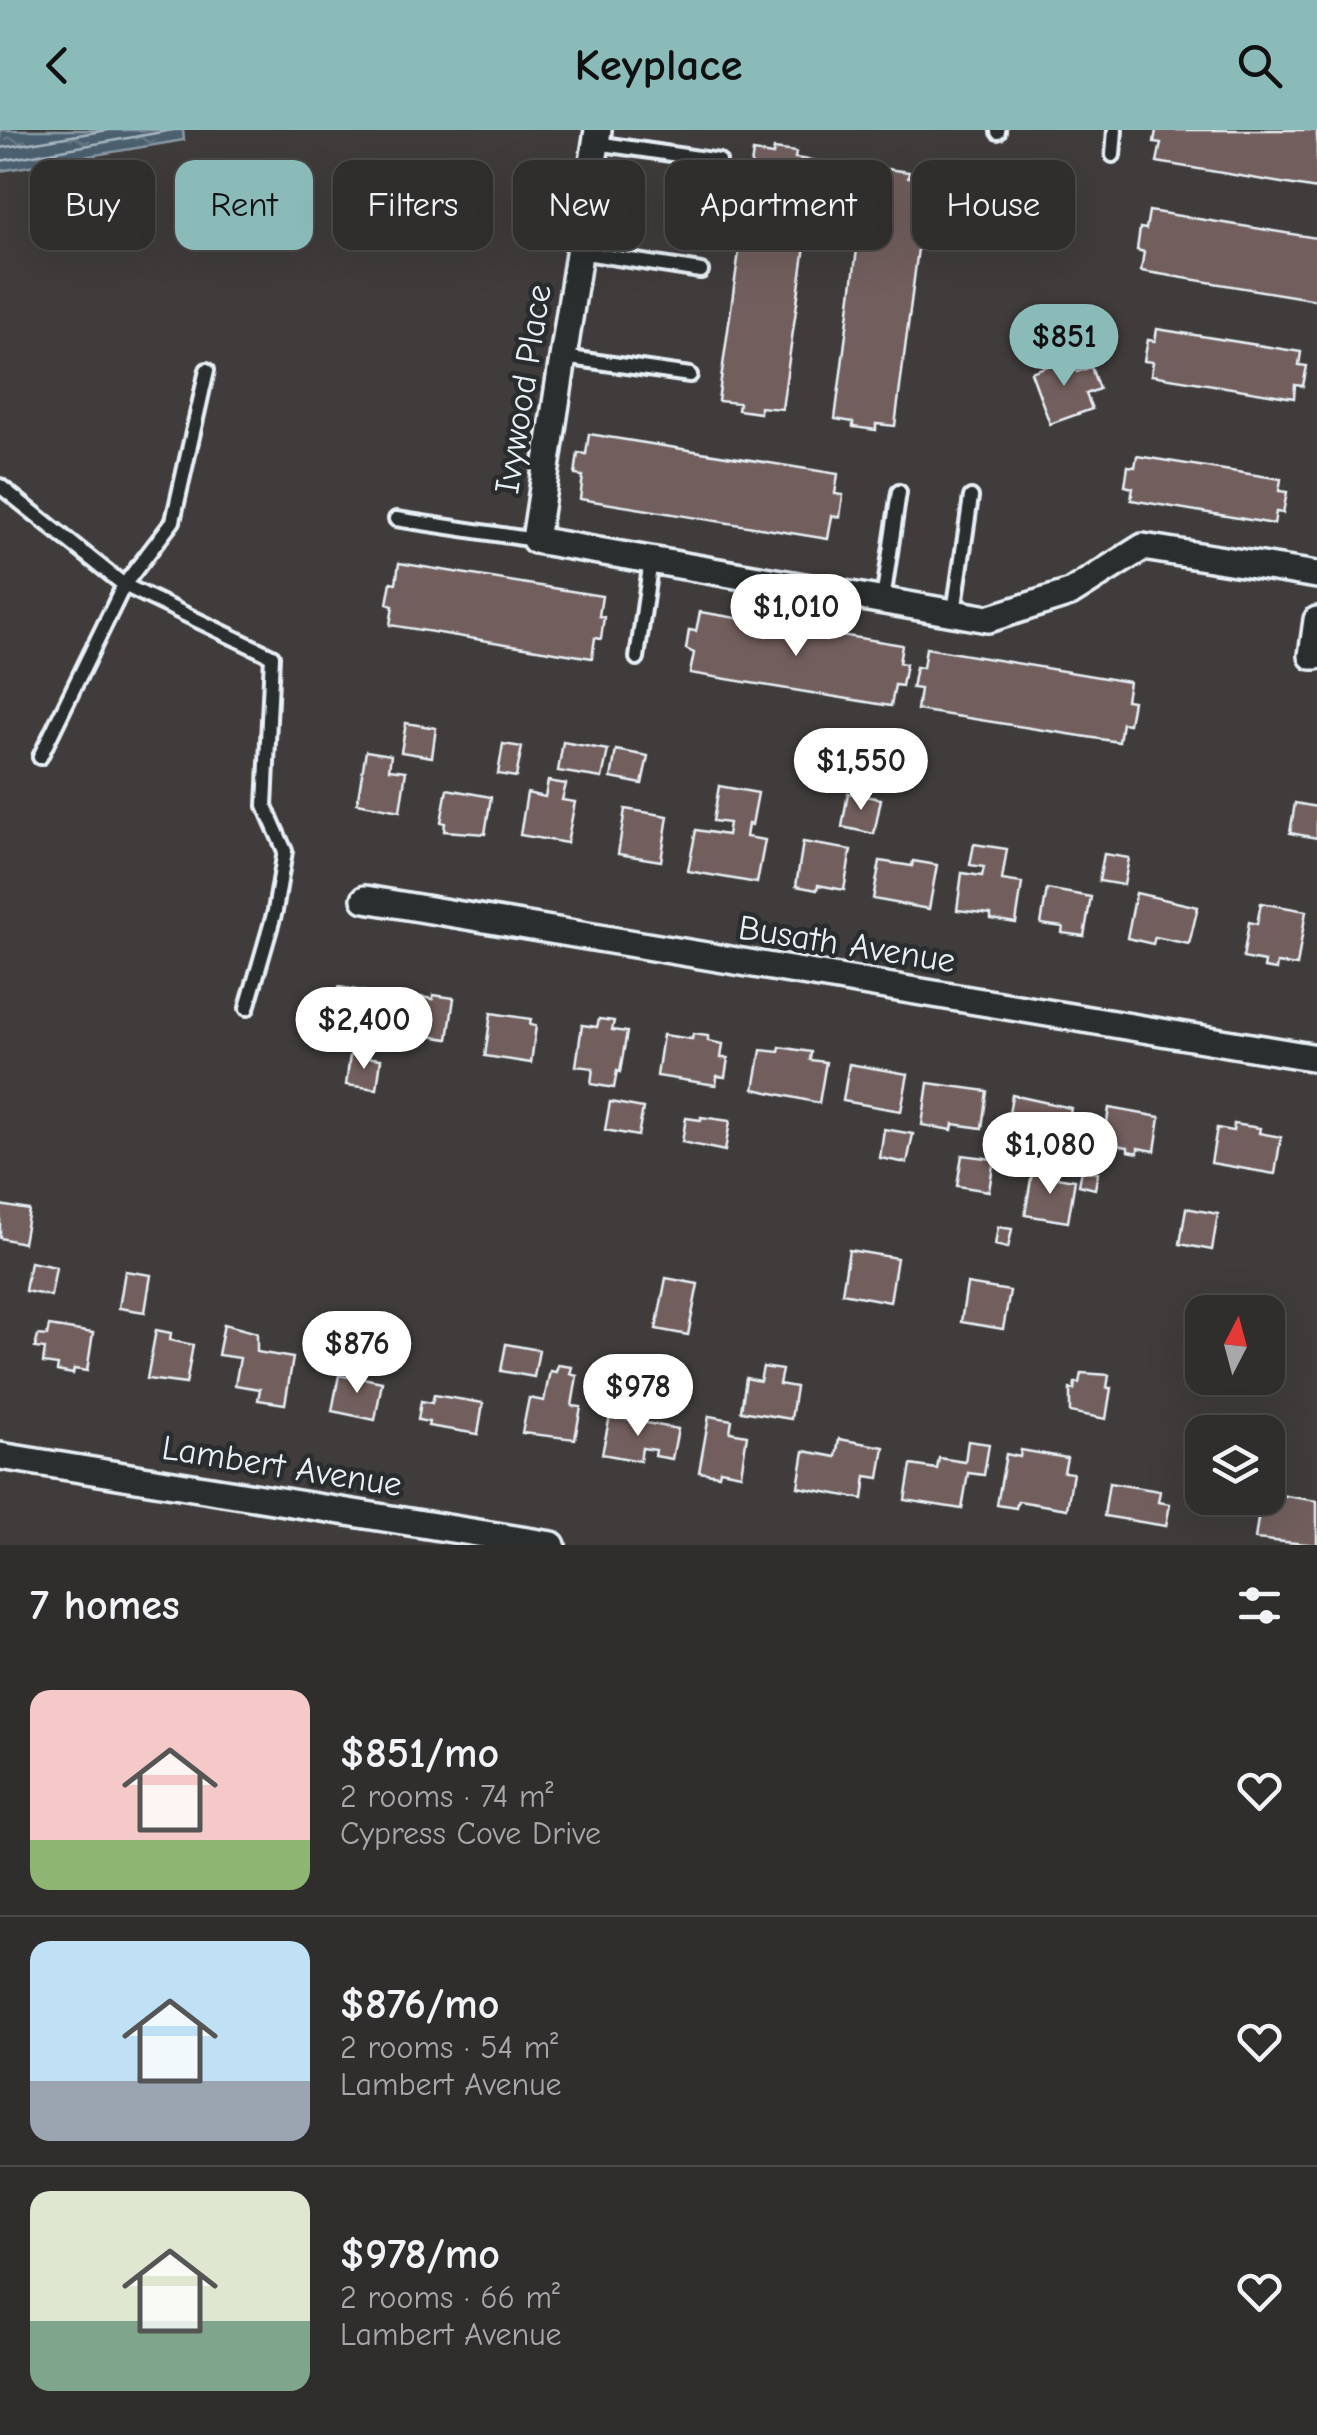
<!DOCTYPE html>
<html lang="en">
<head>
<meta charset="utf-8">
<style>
  body { margin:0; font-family:"Comic Neue",sans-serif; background:#383535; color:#f1f3f6; height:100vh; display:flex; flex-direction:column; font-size:38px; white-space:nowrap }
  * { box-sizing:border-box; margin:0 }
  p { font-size:32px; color:#a8a8aa }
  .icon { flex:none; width:55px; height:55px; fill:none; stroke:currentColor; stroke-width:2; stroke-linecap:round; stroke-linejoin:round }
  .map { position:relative; height:1415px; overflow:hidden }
  .side { display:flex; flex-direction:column; background:#302d2d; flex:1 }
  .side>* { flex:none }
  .top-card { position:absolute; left:30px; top:30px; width:1258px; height:90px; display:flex; gap:20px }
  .needle { width:65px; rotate:6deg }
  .fabs { position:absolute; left:1185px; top:1165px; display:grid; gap:20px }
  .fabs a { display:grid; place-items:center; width:100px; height:100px; border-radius:20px; background:#302d2d; box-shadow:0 10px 40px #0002,0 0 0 2px #4b4949; font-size:50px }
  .price { position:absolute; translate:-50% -85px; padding:0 22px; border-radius:35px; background:#fff; color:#222; font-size:32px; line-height:65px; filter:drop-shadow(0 2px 5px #0008) }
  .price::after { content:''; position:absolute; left:50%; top:60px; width:30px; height:22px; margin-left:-15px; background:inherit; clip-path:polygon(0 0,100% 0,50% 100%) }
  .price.active { background:#8bbbb9; color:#111 }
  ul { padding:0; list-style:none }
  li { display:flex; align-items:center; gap:30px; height:250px; padding:0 30px }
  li+li { border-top:2px solid #4b4949 }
  li span { display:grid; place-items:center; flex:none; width:280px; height:200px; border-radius:20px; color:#555 }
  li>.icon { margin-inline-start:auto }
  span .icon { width:120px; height:120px; fill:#fffc; stroke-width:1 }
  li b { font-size:42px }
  h2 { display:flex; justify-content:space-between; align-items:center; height:120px; padding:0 30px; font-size:42px }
  .pill { padding:0 35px; border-radius:20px; background:#302d2d; box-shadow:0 10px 40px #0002,0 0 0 2px #4b4949; font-size:35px; line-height:90px }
  .pill.active { background:#8bbbb9; color:#111 }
  header { display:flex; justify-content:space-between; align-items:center; height:130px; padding:0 30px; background:#8bbbb9; color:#111; font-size:45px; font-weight:700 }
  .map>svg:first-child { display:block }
  .water { fill:url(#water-ripples); stroke:#8a9ba6; stroke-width:2.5 }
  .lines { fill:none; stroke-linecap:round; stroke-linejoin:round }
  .shore { stroke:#a9b7c1; stroke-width:2.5 }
  .building { fill:#725f5d; stroke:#e8f1f8; stroke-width:2.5 }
  .service-casing { stroke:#e8f1f8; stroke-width:20 }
  .minor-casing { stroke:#e8f1f8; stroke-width:32 }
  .service { stroke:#2a2d2e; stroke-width:12 }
  .minor { stroke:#2a2d2e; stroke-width:25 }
  .labels { text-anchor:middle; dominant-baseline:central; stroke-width:9; stroke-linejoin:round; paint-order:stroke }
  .street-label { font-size:35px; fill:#e8f1f8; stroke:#2a2d2e }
</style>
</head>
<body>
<header><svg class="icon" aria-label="back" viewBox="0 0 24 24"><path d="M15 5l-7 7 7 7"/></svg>Keyplace<svg class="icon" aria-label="search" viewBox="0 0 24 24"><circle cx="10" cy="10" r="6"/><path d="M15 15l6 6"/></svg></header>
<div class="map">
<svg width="1317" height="1415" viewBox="0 0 1317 1415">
  <defs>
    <pattern id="water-ripples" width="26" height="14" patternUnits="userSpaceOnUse" patternTransform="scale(2.5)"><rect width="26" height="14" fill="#4b616f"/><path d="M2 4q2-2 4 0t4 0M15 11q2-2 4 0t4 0" fill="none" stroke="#657884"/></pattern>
  </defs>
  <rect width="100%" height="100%" fill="#403c3c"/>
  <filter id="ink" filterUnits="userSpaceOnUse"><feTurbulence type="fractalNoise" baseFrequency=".01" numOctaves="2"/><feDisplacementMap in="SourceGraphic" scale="20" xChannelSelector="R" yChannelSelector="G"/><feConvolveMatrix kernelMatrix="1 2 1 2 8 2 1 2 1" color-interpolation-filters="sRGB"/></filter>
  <g filter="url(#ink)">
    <!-- water -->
    <path class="water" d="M 0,0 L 183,0 L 184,10 L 0,41 Z"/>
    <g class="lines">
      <!-- shore -->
      <g class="shore">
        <path d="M 0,18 L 108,0"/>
        <path d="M 0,31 L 173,0"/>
      </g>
    </g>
    <!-- building -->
    <g class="building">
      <path d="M 1156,0 L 1317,0 L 1317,59 L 1157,32 L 1161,13 L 1154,12 Z"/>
      <path d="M 774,19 L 796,22 L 795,28 L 817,31 L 782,279 L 760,277 L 760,283 L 738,280 L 739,273 L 718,271 L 753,22 L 773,25 Z"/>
      <path d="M 887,39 L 909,42 L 908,47 L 927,49 L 895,296 L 876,294 L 876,300 L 853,297 L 853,292 L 835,289 L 867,42 L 886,45 Z"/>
      <path d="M 1149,81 L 1317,108 L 1317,170 L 1141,141 L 1144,122 L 1137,120 L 1140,98 L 1146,99 Z"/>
      <path d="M 1157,199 L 1301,222 L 1299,235 L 1307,236 L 1303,256 L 1295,255 L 1294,268 L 1151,245 L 1153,232 L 1144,231 L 1148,210 L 1155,211 Z"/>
      <path d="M 1072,227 L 1077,242 L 1091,237 L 1099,259 L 1086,264 L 1092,279 L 1050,294 L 1031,242 Z"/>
      <path d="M 589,304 L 838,344 L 835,364 L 843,365 L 840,387 L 832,386 L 828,409 L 580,369 L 583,346 L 575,345 L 578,323 L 586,324 Z"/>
      <path d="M 1137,326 L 1281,349 L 1279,361 L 1287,362 L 1283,383 L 1276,382 L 1274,394 L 1131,370 L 1133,358 L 1125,356 L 1128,336 L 1135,337 Z"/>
      <path d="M 399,433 L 602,466 L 599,486 L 604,487 L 601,509 L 595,508 L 592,528 L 390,495 L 393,476 L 387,474 L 391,452 L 396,453 Z"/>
      <path d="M 700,482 L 902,515 L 899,533 L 906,534 L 902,556 L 895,555 L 891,576 L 690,543 L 694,523 L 686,519 L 689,500 L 696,501 Z"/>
      <path d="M 926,518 L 1129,552 L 1126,570 L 1133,571 L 1129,594 L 1122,593 L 1119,612 L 917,580 L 920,559 L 912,558 L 916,537 L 923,538 Z"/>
      <path d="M 406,593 L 436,598 L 432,627 L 401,622 Z"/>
      <path d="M 563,612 L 608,620 L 602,648 L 558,641 Z"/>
      <path d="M 503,614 L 522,617 L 516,647 L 498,644 Z"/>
      <path d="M 616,620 L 648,626 L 642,654 L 611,648 Z"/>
      <path d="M 366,621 L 391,625 L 389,639 L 406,641 L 400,681 L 357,673 Z"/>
      <path d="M 548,651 L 566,654 L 562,670 L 575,672 L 567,713 L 520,705 L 527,663 L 545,667 Z"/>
      <path d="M 719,656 L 758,663 L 752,695 L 748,694 L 746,707 L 765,710 L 757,753 L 688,741 L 696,700 L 727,705 L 729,693 L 713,691 Z"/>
      <path d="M 447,659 L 491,667 L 485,704 L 444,701 L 445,693 L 441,692 Z"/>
      <path d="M 848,663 L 881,669 L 874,704 L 842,697 Z"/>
      <path d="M 1295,673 L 1317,677 L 1317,708 L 1290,703 Z"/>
      <path d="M 625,679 L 668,686 L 661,731 L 618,724 Z"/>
      <path d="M 803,712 L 851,720 L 844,760 L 818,755 L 817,760 L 796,756 Z"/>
      <path d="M 974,714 L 1007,719 L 1002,750 L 1022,753 L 1016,793 L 991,789 L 991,784 L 957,780 L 962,743 L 982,746 L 984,737 L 970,735 Z"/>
      <path d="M 1104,724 L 1129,728 L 1124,755 L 1099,751 Z"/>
      <path d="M 880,731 L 912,736 L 913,731 L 937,735 L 929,779 L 873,769 Z"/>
      <path d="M 1047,759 L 1091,767 L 1084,806 L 1062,803 L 1063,797 L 1041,794 Z"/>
      <path d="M 1136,763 L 1198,777 L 1189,814 L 1155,807 L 1153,814 L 1127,808 Z"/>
      <path d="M 1261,773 L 1306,781 L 1297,836 L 1277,833 L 1276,840 L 1264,838 L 1265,832 L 1243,828 L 1249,792 L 1257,794 Z"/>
      <path d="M 339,857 L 367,862 L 360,902 L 316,894 L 321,863 L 338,866 Z"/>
      <path d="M 433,865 L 454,868 L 448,909 L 408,903 L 414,866 L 433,869 Z"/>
      <path d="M 491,883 L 531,889 L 530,895 L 536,896 L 531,933 L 485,926 Z"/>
      <path d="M 599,889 L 614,891 L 612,900 L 627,902 L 620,942 L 617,941 L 614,958 L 591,954 L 593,938 L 576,936 L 582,895 L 597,897 Z"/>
      <path d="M 693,904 L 708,906 L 708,911 L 723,914 L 721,928 L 728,928 L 725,947 L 717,946 L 716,955 L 657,946 L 663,905 L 692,909 Z"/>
      <path d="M 780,917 L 811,922 L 810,930 L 826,932 L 819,973 L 754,959 L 761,920 L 779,922 Z"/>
      <path d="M 350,925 L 381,929 L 377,959 L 346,955 Z"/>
      <path d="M 849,934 L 908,944 L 901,981 L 843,971 Z"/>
      <path d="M 928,953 L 987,961 L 982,998 L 953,994 L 952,1000 L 922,995 Z"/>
      <path d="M 1012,965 L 1071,978 L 1065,1014 L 1026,1009 L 1021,1038 L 1001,1035 Z"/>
      <path d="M 610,972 L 643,978 L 638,1006 L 605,1000 Z"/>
      <path d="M 1109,978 L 1160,987 L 1155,1021 L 1138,1018 L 1138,1023 L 1128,1021 L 1128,1017 L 1104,1013 Z"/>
      <path d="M 701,987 L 730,991 L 725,1021 L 682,1012 L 686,988 L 701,990 Z"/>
      <path d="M 1234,994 L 1260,998 L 1259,1003 L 1281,1007 L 1275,1044 L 1211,1033 L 1217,998 L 1233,1001 Z"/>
      <path d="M 884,999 L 913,1004 L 907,1033 L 880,1028 Z"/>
      <path d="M 962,1025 L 994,1029 L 989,1061 L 957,1056 Z"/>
      <path d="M 1082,1040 L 1098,1043 L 1095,1059 L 1079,1055 Z"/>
      <path d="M 1032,1043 L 1075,1050 L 1068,1092 L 1025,1085 Z"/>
      <path d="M 0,1075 L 29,1080 L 23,1113 L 0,1108 Z"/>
      <path d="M 1186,1078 L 1218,1084 L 1212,1120 L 1180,1114 Z"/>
      <path d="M 998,1097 L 1012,1099 L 1008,1118 L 995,1115 Z"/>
      <path d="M 849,1120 L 897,1128 L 890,1172 L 842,1163 Z"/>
      <path d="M 30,1132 L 56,1137 L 51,1166 L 25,1161 Z"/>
      <path d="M 125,1141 L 151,1145 L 145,1182 L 119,1178 Z"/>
      <path d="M 666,1148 L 698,1154 L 688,1205 L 656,1199 Z"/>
      <path d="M 967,1154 L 1010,1161 L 1003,1199 L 961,1192 Z"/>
      <path d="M 224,1194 L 257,1203 L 257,1222 L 293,1228 L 285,1274 L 258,1270 L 260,1259 L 235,1255 L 240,1228 L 218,1225 Z"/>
      <path d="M 49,1196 L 93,1203 L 87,1241 L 74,1239 L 73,1244 L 62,1242 L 57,1241 L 58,1235 L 43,1233 L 45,1219 L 35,1218 L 38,1205 L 47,1206 Z"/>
      <path d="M 156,1200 L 171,1203 L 170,1210 L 193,1215 L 186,1254 L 147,1249 Z"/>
      <path d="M 506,1214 L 539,1220 L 534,1247 L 501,1241 Z"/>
      <path d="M 558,1235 L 572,1237 L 570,1244 L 577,1246 L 572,1276 L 581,1277 L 575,1309 L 522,1303 L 529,1268 L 544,1271 L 550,1241 L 556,1242 Z"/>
      <path d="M 763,1237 L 782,1240 L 779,1254 L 796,1257 L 791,1289 L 741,1281 L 746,1248 L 760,1251 Z"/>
      <path d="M 349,1239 L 365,1242 L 363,1248 L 382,1252 L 375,1290 L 332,1281 L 339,1245 L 348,1247 Z"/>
      <path d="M 1081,1243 L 1109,1245 L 1107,1258 L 1111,1258 L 1106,1289 L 1070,1282 L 1070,1259 L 1074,1260 L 1075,1253 L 1079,1253 Z"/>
      <path d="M 434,1265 L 483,1273 L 478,1304 L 428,1296 L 429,1292 L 418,1290 L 421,1271 L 432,1273 Z"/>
      <path d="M 610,1286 L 678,1299 L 672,1329 L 655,1326 L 656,1320 L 642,1318 L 640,1331 L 602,1324 Z"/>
      <path d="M 709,1286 L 732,1290 L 730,1302 L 747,1305 L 741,1344 L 720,1340 L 719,1345 L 699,1342 Z"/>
      <path d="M 839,1309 L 884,1317 L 879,1348 L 866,1346 L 863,1369 L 798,1357 L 804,1321 L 836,1327 Z"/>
      <path d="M 968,1311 L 989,1314 L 984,1345 L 968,1343 L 962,1379 L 905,1370 L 911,1335 L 937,1339 L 939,1328 L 965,1332 Z"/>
      <path d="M 1021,1320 L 1067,1328 L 1064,1342 L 1073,1343 L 1067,1379 L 1018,1371 L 1016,1378 L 997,1375 L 1006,1324 L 1020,1327 Z"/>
      <path d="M 1109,1353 L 1160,1361 L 1158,1372 L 1170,1374 L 1166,1396 L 1104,1386 Z"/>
      <path d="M 1268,1363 L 1317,1371 L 1317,1415 L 1255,1409 L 1261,1368 L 1268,1368 Z"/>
    </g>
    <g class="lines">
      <!-- service casing -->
      <g class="service-casing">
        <g id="service">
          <path d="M 998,2 L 998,0"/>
          <path d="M 596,13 L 719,31"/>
          <path d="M 1113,25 L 1115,0"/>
          <path d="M 579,122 L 701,141"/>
          <path d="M 563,227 L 690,245"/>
          <path d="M 207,240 L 173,391 L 124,455 L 272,526 L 265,676 L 285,721 L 275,781 L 247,878"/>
          <path d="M 0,356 L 124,455 L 40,627"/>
          <path d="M 396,389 L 535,410"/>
          <path d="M 883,470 L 899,362"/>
          <path d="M 954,482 L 971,367"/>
          <path d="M 637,528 L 651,430"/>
        </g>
      </g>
      <!-- minor casing -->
      <g class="minor-casing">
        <g id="minor">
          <path d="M 598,0 L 535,410 L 988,489 L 1070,463 L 1143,417 L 1317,445"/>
          <path d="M 1317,490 L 1312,526 L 1317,526"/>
          <path d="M 365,769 L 1317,928"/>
          <path d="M 0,1326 L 552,1415"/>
        </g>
      </g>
      <!-- service -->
      <use href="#service" class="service"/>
      <!-- minor -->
      <use href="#minor" class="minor"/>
    </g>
  </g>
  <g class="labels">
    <!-- street labels -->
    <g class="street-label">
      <text transform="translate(523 259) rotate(-81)">Ivywood Place</text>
      <text transform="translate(847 814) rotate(9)">Busath Avenue</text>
      <text transform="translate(282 1336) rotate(9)">Lambert Avenue</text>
    </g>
  </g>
</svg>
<div class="fabs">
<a><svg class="needle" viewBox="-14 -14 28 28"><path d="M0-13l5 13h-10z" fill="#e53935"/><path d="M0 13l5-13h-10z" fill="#a8a8aa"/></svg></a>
<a><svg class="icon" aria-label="layers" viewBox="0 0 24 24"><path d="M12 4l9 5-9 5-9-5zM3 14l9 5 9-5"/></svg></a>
</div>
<b class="price active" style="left:1064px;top:259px">$851</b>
<b class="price" style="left:796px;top:529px">$1,010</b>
<b class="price" style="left:861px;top:683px">$1,550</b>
<b class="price" style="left:364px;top:942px">$2,400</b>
<b class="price" style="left:1050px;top:1067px">$1,080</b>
<b class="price" style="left:357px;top:1266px">$876</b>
<b class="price" style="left:638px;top:1309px">$978</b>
<div class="top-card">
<a class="pill">Buy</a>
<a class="pill active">Rent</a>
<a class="pill">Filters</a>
<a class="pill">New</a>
<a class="pill">Apartment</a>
<a class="pill">House</a>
</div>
</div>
<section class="side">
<h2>7 homes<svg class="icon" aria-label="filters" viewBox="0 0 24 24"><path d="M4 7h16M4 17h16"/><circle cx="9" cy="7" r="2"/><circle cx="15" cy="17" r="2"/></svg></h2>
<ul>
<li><span style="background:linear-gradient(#f6c9c9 75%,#8fb573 0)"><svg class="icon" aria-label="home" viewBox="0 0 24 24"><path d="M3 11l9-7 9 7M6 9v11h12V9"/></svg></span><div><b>$851/mo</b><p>2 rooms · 74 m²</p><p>Cypress Cove Drive</p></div><svg class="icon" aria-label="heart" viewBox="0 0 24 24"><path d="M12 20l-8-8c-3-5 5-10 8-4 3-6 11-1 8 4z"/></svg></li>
<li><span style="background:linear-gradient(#bfe0f5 70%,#9aa5b1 0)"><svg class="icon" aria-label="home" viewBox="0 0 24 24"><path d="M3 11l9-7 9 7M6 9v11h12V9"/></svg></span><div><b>$876/mo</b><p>2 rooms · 54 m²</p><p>Lambert Avenue</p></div><svg class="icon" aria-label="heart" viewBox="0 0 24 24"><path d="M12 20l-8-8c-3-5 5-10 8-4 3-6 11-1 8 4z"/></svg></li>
<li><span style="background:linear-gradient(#dfe7d0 65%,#7fa58c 0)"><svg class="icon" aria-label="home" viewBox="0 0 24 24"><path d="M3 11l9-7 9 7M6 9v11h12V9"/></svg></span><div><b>$978/mo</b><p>2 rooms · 66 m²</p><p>Lambert Avenue</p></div><svg class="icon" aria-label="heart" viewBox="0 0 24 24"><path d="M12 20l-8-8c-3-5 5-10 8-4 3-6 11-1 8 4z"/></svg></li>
</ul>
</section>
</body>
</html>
